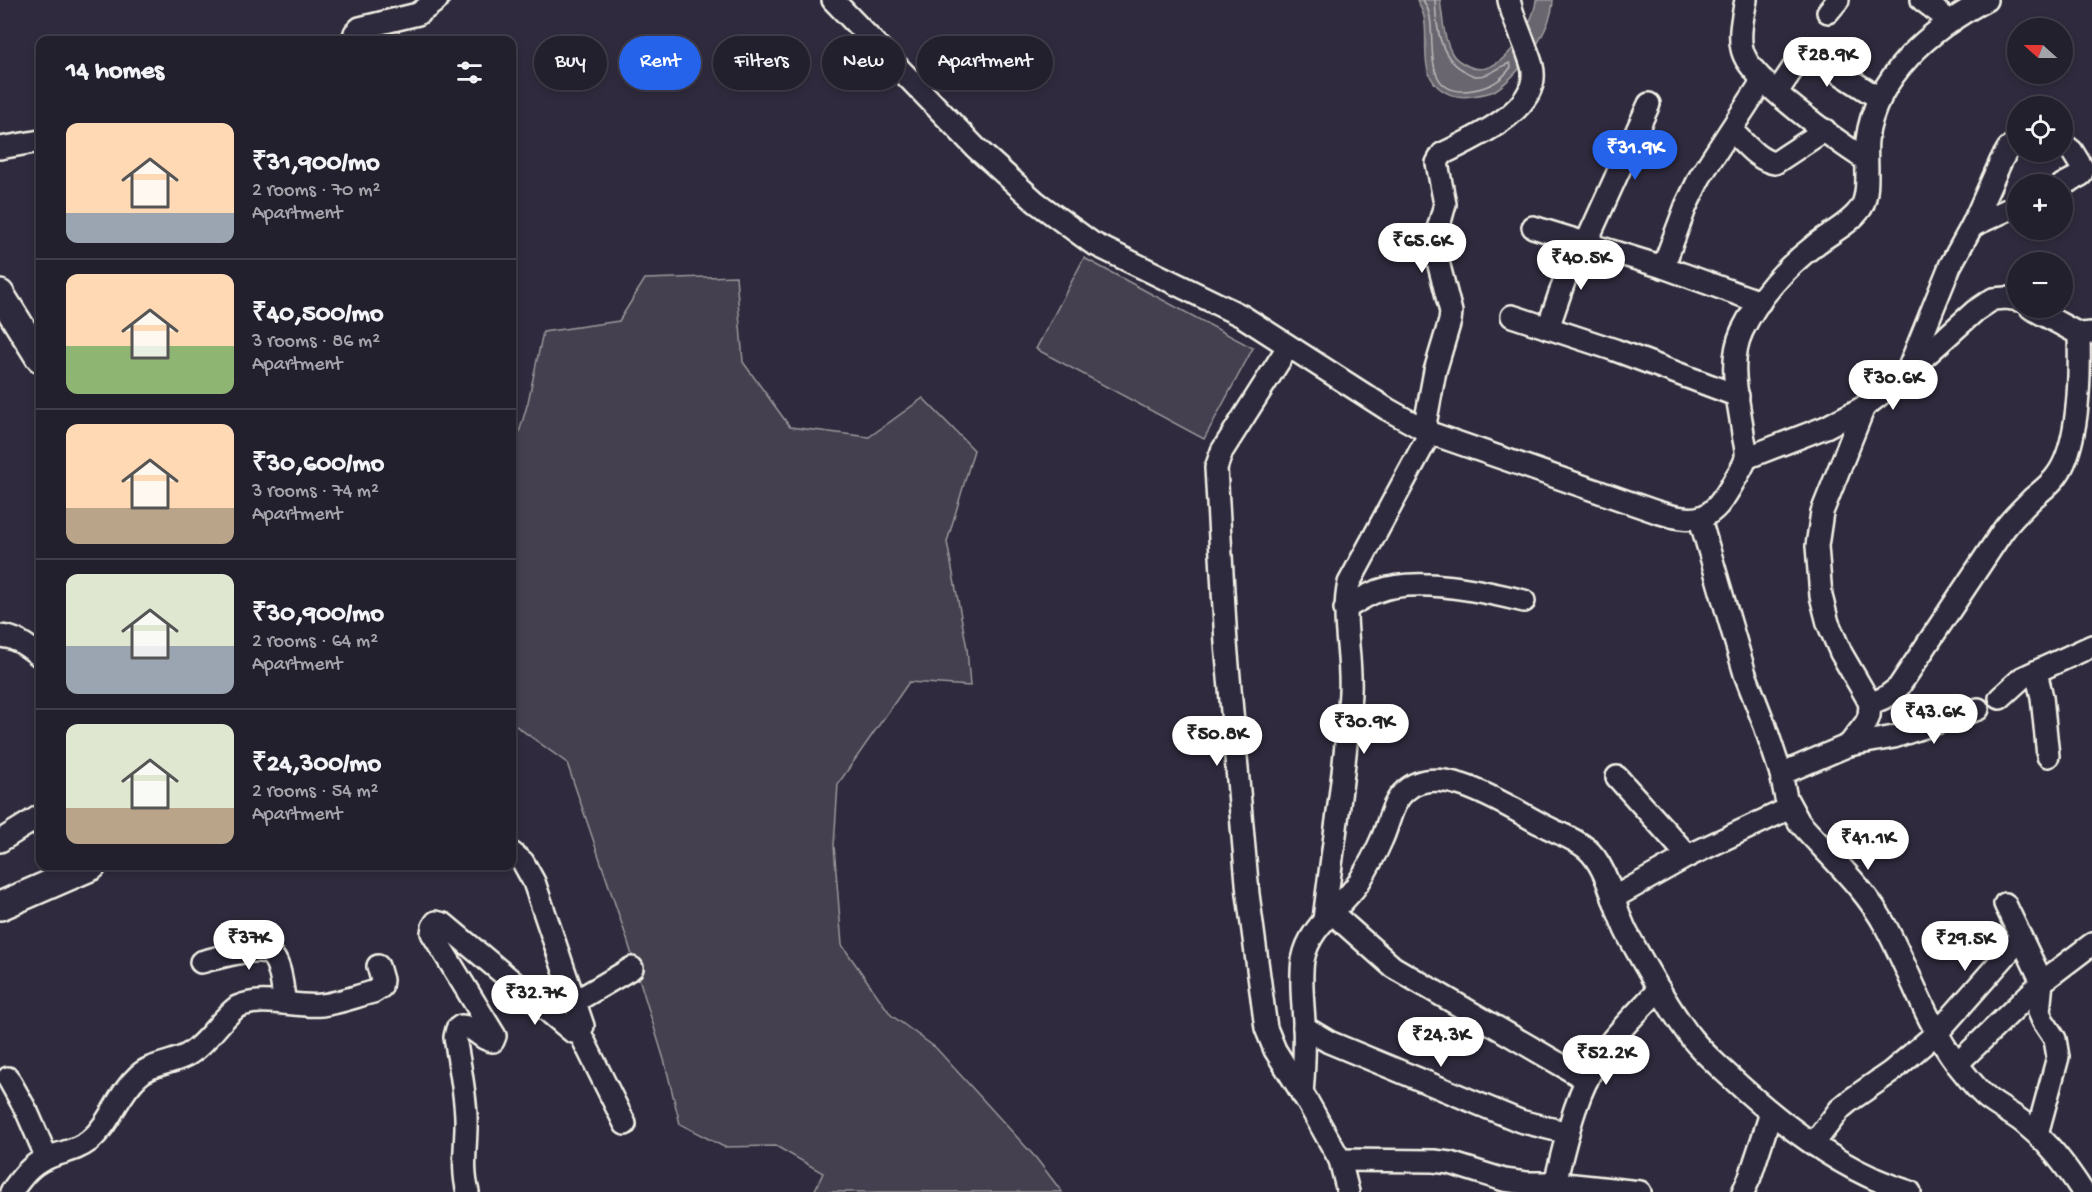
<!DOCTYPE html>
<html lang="en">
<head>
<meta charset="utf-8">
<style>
  body { margin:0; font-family:"Gochi Hand",sans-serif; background:#2f2d3a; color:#f1f3f6; height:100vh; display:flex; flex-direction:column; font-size:22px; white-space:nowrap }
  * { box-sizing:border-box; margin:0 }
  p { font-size:20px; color:#a3a3aa }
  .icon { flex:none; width:33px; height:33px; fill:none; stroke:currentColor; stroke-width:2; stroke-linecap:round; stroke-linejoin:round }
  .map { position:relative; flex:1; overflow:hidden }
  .details { position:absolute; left:36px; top:36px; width:480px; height:834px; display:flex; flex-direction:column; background:#23202e; border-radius:12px; box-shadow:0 3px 9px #0003,0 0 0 2px #403e4a }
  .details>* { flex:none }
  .banner { position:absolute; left:534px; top:36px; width:570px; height:54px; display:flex; gap:12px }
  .needle { width:39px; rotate:291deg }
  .fabs { position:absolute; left:2007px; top:18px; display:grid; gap:12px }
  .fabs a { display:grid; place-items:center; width:66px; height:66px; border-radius:50%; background:#23202e; box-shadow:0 3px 9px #0003,0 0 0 2px #403e4a; font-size:30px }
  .price { position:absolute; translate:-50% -51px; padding:0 14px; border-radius:21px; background:#fff; color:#222; font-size:20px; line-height:39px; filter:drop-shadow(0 2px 3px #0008) }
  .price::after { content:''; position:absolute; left:50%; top:36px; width:18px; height:14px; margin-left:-9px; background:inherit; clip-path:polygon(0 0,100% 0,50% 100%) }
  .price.selected { background:#2563eb; color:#fff }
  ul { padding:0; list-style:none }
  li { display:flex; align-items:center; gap:18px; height:150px; padding:0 30px }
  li+li { border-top:2px solid #403e4a }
  li span { display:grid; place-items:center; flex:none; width:168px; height:120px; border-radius:12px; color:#555 }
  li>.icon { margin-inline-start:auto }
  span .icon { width:72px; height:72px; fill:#fffc; stroke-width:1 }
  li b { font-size:26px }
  h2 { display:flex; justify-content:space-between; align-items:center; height:72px; padding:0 30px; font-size:26px }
  .chip { padding:0 21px; border-radius:27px; background:#23202e; box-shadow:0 3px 9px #0003,0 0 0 2px #403e4a; font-size:21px; line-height:54px }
  .chip.selected { background:#2563eb; color:#fff }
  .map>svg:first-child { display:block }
  .green { fill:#454050; stroke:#9c989c; stroke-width:1.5 }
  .water { fill:#6a6670; stroke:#a19ea0; stroke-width:1.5 }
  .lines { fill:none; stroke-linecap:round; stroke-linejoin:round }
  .shore { stroke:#bdb9b8; stroke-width:1.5 }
  .minor-casing { stroke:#f4f1e8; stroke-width:26 }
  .major-casing { stroke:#f4f1e8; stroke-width:32 }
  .minor { stroke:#2f2a3d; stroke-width:21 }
  .major { stroke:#2f2a3d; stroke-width:27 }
</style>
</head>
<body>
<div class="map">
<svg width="2092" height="1192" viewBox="0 0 2092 1192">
  <rect width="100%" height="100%" fill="#2f2a3d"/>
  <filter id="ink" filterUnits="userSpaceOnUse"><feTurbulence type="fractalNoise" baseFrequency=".0167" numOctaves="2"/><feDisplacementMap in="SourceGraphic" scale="12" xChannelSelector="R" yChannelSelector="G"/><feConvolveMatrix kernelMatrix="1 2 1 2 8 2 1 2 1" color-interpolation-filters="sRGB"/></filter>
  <g filter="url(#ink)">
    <!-- green -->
    <g class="green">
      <path d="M 1084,258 L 1253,348 L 1204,439 L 1036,349 Z"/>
      <path d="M 736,276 L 743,362 L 790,427 L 869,437 L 923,398 L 974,450 L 947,542 L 967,648 L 970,686 L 909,682 L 838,784 L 834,846 L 842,945 L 891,1015 L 936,1048 L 1036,1158 L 1062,1192 L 814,1192 L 823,1173 L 776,1146 L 724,1147 L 680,1124 L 665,1063 L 627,939 L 567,763 L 512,723 L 512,457 L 528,402 L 543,332 L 619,321 L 645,279 Z"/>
    </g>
    <!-- water -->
    <path class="water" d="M 1417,0 L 1440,0 C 1443,18 1443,39 1453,55 C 1456,60 1462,63 1468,66 C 1498,82 1534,26 1536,0 L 1553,0 C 1552,30 1520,75 1494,91 C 1488,94 1479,95 1472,96 C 1460,98 1448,96 1438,87 C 1419,70 1429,39 1424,17 C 1423,11 1419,5 1417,0 Z"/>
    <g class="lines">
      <!-- shore -->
      <path class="shore" d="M 1423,0 C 1426,5 1429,11 1430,17 C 1435,47 1423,99 1473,90 C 1490,87 1501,81 1511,67 L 1510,63 C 1498,67 1489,77 1475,76 C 1471,75 1466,72 1463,70 C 1439,57 1436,25 1435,0"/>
      <!-- minor casing -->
      <g class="minor-casing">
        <g id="minor">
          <path d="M 833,0 L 976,148 L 1036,202 L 1092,243 L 1242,316 L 1387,409 L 1430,433 L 1657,512 C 1699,525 1712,521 1734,481 C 1737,475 1745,465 1746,457 C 1747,450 1744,441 1743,434 C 1739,400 1727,364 1742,331 C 1758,298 1786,267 1815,245 C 1830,233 1850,224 1861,208 C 1871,192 1865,159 1867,140 C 1875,76 1932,28 1986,0"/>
          <path d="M 1746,0 C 1743,16 1737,39 1744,55 C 1756,84 1837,141 1866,160"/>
          <path d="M 1922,0 L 1951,22"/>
          <path d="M 1828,12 L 1838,0"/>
          <path d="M 353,40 L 355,33 L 360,28 L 418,14 L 437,0"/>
          <path d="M 1777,92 L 1800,58 L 1804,55 L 1810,54 L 1880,99"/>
          <path d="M 1731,130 C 1743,141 1758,161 1775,163 L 1825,130"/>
          <path d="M 2062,143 L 2072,151 L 2083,169 L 2081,175 L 2062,185"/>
          <path d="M 0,148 L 40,141"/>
          <path d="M 1972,226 L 2018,205"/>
          <path d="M 1533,227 L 1663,267 L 1760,302"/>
          <path d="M 1586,243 L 1649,104"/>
          <path d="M 1663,267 L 1686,206 L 1700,177 L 1763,80"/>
          <path d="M 2031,308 L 2079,334 L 2092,333"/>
          <path d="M 1512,316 L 1615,350 L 1738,396"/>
          <path d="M 1548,328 L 1578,241"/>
          <path d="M 1288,347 L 1222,451 L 1216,468 L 1226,643 L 1248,894 L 1266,1028 L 1275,1050 L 1307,1101 L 1340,1160 L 1348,1192"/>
          <path d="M 1910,365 L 1950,266 L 1972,226 L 2001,161 L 2008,149 L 2018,140"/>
          <path d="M 1424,430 L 1435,371 L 1450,321 L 1451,312 L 1435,250 L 1435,240 L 1445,204 L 1437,163 L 1442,154 C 1472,139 1543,109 1532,66 C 1526,44 1514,23 1509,0"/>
          <path d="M 1746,458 L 1826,427 L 1864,407 L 1895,383 L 1975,311 L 1993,299 L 2006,298 L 2018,300"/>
          <path d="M 1700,519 L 1745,674 L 1765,726 L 1781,774 L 1786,798 L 1799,822 C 1828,855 1866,889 1886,927 C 1910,972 1926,1023 1957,1064 C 1966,1075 1976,1089 1987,1098 C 1998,1107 2013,1114 2024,1123 C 2049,1143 2066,1166 2083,1192"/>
          <path d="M 1345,609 C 1356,602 1366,595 1378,591 C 1417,576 1484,591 1524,601"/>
          <path d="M 0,636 C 17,637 28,647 40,656"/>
          <path d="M 2036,672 L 2042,697 L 2048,756"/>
          <path d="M 2000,698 L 2022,678 L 2092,646"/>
          <path d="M 1870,704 L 1886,697 L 1898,688 L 2002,532 C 2011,519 2022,509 2033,498 C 2041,491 2051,484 2057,475 C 2080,444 2080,372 2079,334"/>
          <path d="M 1849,745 L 1894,737 L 1978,709"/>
          <path d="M 1781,774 L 1849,745 L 1866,723 L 1869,716 L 1870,704 L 1866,696 L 1841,653 L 1828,623 L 1821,596 L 1817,546 L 1822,512 L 1864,407"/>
          <path d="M 1617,777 L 1688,856"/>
          <path d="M 0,841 L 40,816"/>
          <path d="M 1613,898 L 1688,856 L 1790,808"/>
          <path d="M 2005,904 L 2042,982 L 2039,1012 L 2043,1021 L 2055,1039 L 2058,1057 L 2037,1134"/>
          <path d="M 1331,912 L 1393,967 L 1587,1080"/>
          <path d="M 1324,920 C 1333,844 1346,768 1350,692 C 1352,655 1341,619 1349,583 L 1430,433"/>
          <path d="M 201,962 C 217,958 261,943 273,957 C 282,968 282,990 285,1003"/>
          <path d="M 576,1001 L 632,968"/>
          <path d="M 1304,1027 L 1329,1042 L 1520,1121 L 1568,1133"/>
          <path d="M 579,1031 L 625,1124"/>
          <path d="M 1957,1064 L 2042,982 L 2092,944"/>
          <path d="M 8,1078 L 27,1112 L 47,1158"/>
          <path d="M 1302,1094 C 1304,1070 1305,1046 1304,1022 C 1303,1002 1300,979 1303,960 C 1310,924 1340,910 1359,882 C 1367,869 1375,855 1381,841 C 1389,825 1391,803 1405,791 C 1439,759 1508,807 1541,824 C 1555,832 1574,838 1586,848 C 1609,867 1614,910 1628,935 C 1646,967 1663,999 1684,1028 C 1695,1045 1711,1059 1726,1073 C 1777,1121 1842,1172 1910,1192"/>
          <path d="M 1814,1143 L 1840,1109 L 1852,1099 L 1891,1072 L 1938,1032 L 2021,938"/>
          <path d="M 1340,1160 L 1434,1161 L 1450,1163 L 1504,1180 L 1526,1183 L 1555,1183 L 1640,1192"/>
          <path d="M 1555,1183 C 1566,1140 1575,1094 1600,1056 C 1616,1032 1639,1011 1659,989"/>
          <path d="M 11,1192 C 21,1178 30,1165 47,1158 C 61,1152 76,1151 89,1141 C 111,1123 117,1095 138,1076 C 152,1062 176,1064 192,1052 C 209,1040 220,1020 237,1007 C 264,995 295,1008 322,1005 C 339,1003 357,996 373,992 L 381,987 L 382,980 L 378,966"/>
          <path d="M 468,1192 C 461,1167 467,1142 466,1117 C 465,1090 459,1063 455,1037 L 457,1029 L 461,1026 C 475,1026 480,1040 493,1041 L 495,1036 L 432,933 L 433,927 L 436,922 L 444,924 L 568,1028 L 573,1032 L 579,1031 L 583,1026 L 534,882 L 523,862 L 512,853"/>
          <path d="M 1743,1192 L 1750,1177 L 1771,1113"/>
        </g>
      </g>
      <!-- major casing -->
      <g class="major-casing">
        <g id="major">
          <path d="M 0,294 L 40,358"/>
          <path d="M 0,906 L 92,866"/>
        </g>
      </g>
      <!-- minor -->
      <use href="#minor" class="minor"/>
      <!-- major -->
      <use href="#major" class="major"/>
    </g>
  </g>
</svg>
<div class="fabs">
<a><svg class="needle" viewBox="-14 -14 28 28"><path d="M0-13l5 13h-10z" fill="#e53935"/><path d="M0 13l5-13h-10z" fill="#a3a3aa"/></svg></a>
<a><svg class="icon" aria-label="locate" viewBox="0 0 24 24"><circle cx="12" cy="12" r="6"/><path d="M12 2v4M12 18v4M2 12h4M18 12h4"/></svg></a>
<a>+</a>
<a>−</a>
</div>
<b class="price" style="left:1827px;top:88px">₹28.9K</b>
<b class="price selected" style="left:1635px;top:181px">₹31.9K</b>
<b class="price" style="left:1422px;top:274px">₹65.6K</b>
<b class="price" style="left:1581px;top:291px">₹40.5K</b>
<b class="price" style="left:1893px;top:411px">₹30.6K</b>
<b class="price" style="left:1934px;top:745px">₹43.6K</b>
<b class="price" style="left:1364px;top:755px">₹30.9K</b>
<b class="price" style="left:1217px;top:767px">₹50.8K</b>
<b class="price" style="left:1868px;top:871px">₹41.1K</b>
<b class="price" style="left:249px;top:971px">₹37K</b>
<b class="price" style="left:1965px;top:972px">₹29.5K</b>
<b class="price" style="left:535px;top:1026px">₹32.7K</b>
<b class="price" style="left:1441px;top:1068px">₹24.3K</b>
<b class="price" style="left:1606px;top:1086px">₹52.2K</b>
<div class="banner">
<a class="chip">Buy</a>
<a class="chip selected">Rent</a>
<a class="chip">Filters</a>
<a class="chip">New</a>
<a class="chip">Apartment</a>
</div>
<section class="details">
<h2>14 homes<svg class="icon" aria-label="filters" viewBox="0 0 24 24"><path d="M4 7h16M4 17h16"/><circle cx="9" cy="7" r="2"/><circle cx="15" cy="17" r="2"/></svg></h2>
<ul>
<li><span style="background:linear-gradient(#ffd9b3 75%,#9aa5b1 0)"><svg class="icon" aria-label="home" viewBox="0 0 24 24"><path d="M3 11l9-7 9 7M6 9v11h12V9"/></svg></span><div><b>₹31,900/mo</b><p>2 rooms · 70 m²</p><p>Apartment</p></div></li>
<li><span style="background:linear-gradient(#ffd9b3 60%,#8fb573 0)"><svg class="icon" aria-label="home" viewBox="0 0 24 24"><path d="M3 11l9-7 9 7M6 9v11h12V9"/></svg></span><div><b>₹40,500/mo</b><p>3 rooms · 86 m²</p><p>Apartment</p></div></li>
<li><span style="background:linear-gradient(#ffd9b3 70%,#b9a48a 0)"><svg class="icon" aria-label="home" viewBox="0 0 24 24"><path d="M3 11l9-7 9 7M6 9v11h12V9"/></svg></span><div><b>₹30,600/mo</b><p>3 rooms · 74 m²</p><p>Apartment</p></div></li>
<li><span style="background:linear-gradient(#dfe7d0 60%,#9aa5b1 0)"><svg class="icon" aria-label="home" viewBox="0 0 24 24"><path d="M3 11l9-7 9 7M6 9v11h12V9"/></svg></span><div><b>₹30,900/mo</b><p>2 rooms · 64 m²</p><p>Apartment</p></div></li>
<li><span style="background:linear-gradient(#dfe7d0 70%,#b9a48a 0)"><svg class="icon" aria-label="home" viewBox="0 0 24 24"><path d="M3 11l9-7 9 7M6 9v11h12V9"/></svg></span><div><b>₹24,300/mo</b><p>2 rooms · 54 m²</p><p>Apartment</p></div></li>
</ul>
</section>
</div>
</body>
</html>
